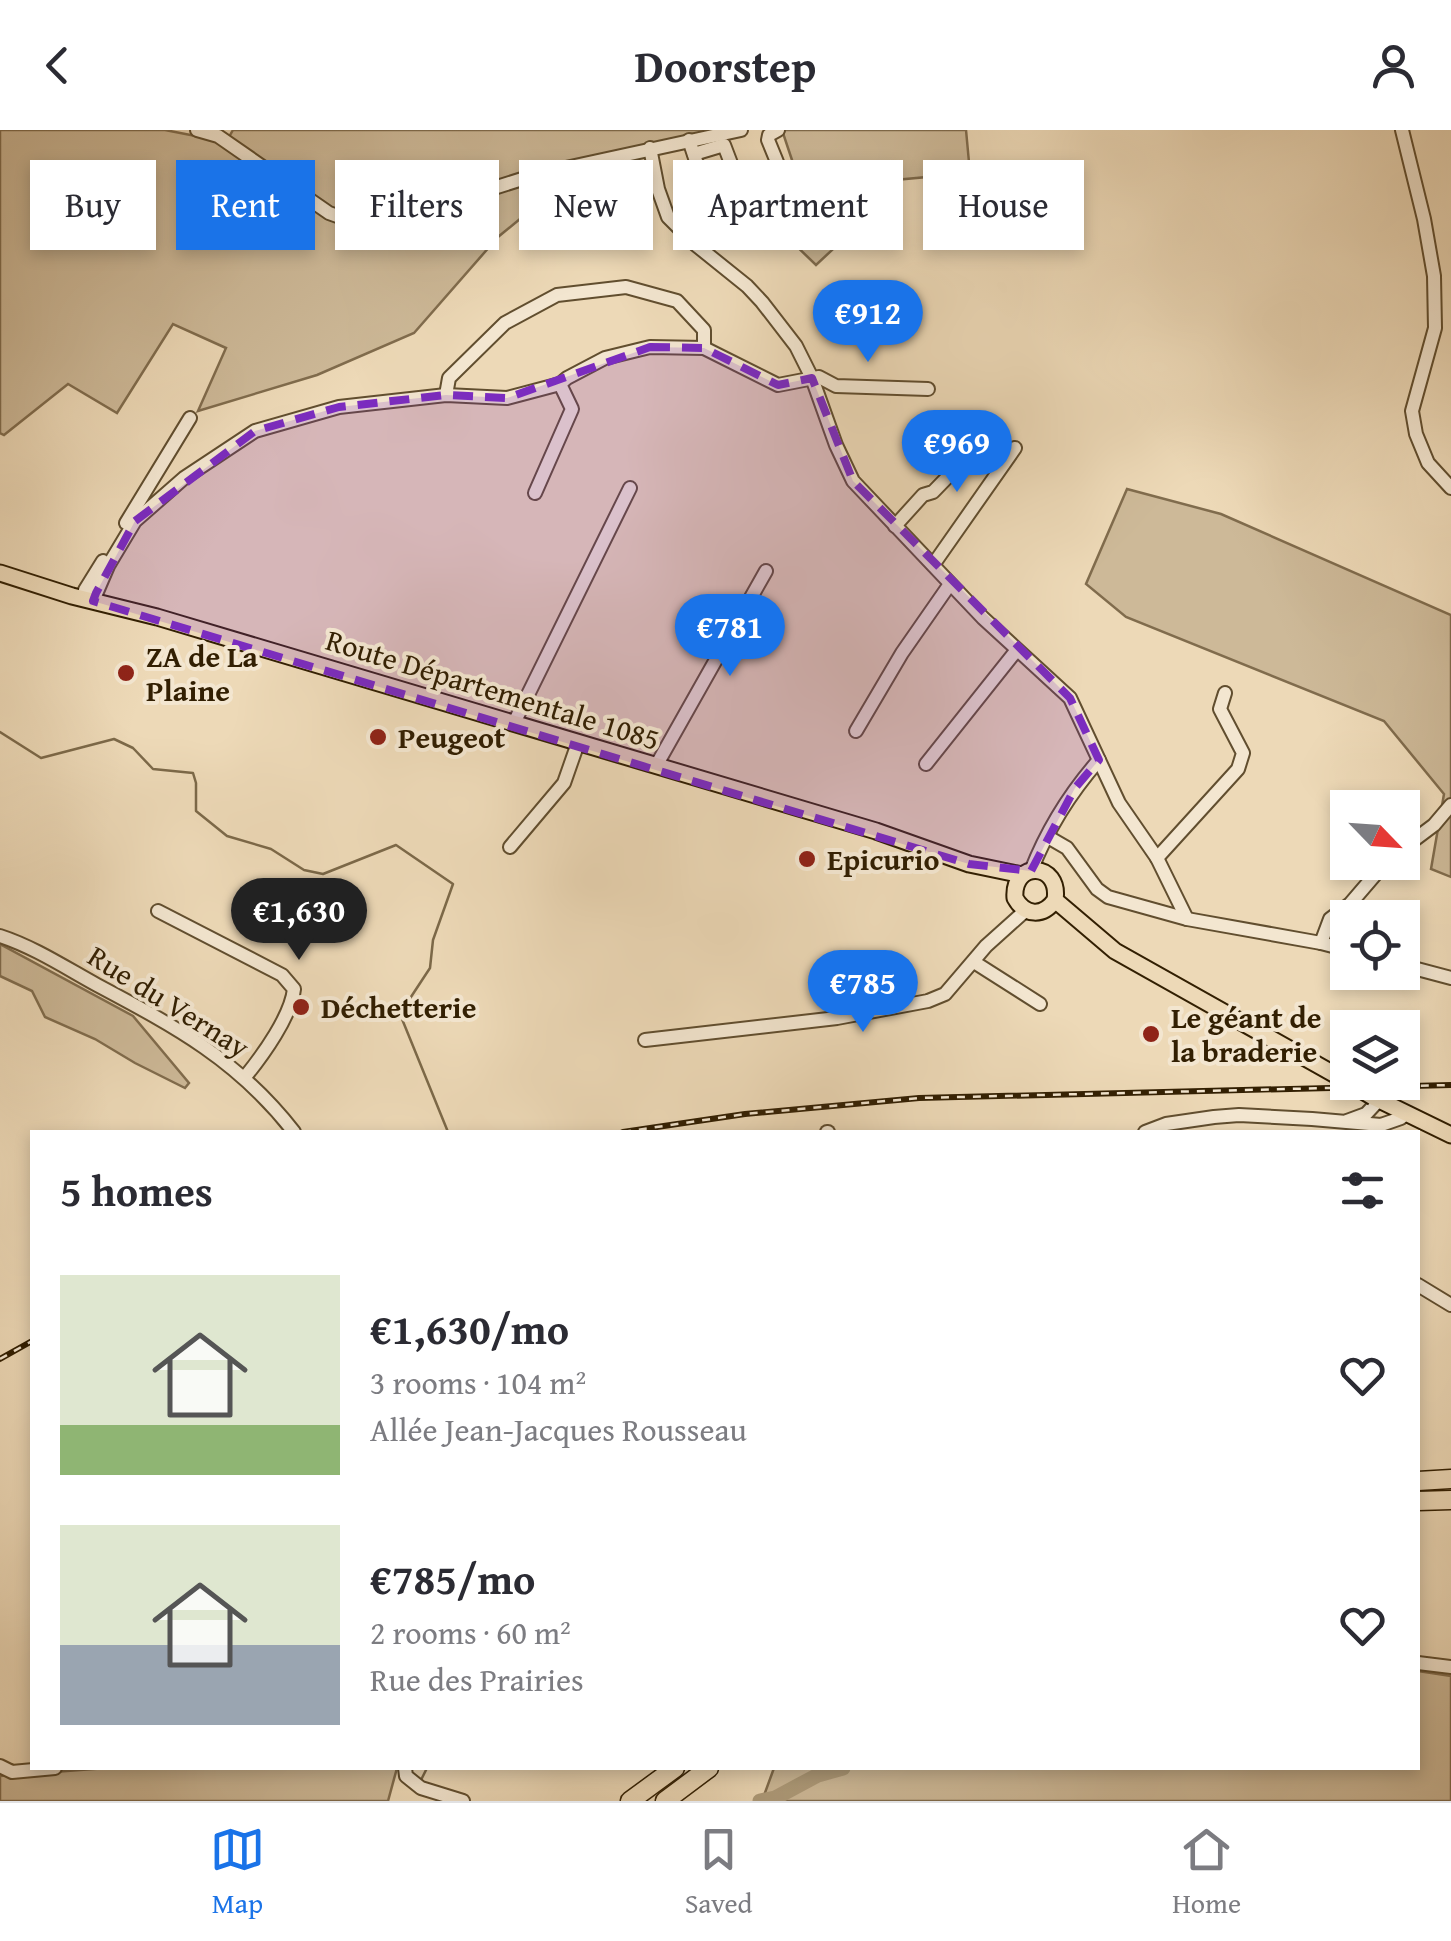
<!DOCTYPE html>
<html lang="en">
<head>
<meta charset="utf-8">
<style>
  body { margin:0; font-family:"Gentium Book Plus",serif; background:#f2f2f3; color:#2b2b33; height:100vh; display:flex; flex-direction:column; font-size:38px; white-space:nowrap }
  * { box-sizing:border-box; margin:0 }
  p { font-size:32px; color:#7c7c81 }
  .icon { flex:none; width:55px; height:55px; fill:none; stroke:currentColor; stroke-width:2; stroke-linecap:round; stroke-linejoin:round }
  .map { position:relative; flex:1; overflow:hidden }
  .side { position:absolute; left:30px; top:1000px; width:1390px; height:640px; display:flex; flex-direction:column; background:#fff; border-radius:0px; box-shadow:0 5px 15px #0003 }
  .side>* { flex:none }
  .hud { position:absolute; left:30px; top:30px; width:1392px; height:90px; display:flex; gap:20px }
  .needle { width:65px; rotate:115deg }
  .fabs { position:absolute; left:1330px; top:660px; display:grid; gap:20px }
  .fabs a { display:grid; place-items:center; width:90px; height:90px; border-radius:0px; background:#fff; box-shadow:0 5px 15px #0003; font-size:50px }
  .price { position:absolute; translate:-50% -85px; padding:0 22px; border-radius:35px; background:#1a73e8; color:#fff; font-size:32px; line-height:65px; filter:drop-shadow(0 2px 5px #0008) }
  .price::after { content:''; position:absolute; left:50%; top:60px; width:30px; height:22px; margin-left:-15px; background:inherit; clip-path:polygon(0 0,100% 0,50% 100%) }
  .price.on { background:#222; color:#fff }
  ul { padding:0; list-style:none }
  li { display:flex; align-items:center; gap:30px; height:250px; padding:0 30px }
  li span { display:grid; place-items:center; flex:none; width:280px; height:200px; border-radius:0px; color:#555 }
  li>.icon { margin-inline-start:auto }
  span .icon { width:120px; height:120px; fill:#fffc; stroke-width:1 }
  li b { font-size:42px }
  h2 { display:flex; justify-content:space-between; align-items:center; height:120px; padding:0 30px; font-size:42px }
  .tag { padding:0 35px; border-radius:0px; background:#fff; box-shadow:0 5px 15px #0003; font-size:35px; line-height:90px }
  .tag.on { background:#1a73e8; color:#fff }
  header { display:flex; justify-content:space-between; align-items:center; height:130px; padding:0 30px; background:#fff; font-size:45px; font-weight:800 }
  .tab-bar { display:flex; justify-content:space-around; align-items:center; height:140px; border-top:2px solid #e1e1e2; background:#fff; font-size:28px; color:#7c7c81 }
  .tab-bar a { display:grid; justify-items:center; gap:5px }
  .tab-bar .on { color:#1a73e8 }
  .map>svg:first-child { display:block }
  .green { fill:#cdb998; stroke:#806c4d; stroke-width:2.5 }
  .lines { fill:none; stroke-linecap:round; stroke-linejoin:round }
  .stream { stroke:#7c6949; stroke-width:2.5 }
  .river { stroke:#ad9a79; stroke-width:15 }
  .minor-casing { stroke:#614e2f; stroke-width:16 }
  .major-casing { stroke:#321f02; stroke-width:19 }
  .highway-casing { stroke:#321f02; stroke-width:21 }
  .minor { stroke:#f3e6d0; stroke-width:12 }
  .major { stroke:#edd9b7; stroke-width:15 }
  .highway { stroke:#edd9b7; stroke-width:18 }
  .rail-casing { stroke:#321f02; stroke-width:6 }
  .rail { stroke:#f3e6d0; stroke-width:2.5; stroke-dasharray:8; stroke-linecap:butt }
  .major-bridge-casing { stroke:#321f02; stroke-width:19; stroke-linecap:butt }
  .major-bridge { stroke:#edd9b7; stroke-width:15 }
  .marked { fill:#7b2cbf; fill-opacity:0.2; stroke:#7b2cbf; stroke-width:8; stroke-dasharray:20 12; stroke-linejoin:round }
  .poi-dot { fill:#8f2418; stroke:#f3e6d0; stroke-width:4 }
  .labels { text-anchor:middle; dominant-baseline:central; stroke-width:8; stroke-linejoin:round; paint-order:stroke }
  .poi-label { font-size:30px; font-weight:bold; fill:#321f02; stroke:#f3e6d0; text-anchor:start }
  .street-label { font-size:30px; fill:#321f02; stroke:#f3e6d0 }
</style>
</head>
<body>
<header><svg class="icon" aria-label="back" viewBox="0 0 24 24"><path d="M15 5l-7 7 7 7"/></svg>Doorstep<svg class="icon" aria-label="person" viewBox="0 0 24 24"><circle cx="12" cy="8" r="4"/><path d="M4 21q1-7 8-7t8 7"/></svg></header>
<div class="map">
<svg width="1451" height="1671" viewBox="0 0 1451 1671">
  <rect width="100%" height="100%" fill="#edd9b7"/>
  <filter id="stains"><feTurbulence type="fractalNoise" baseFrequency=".002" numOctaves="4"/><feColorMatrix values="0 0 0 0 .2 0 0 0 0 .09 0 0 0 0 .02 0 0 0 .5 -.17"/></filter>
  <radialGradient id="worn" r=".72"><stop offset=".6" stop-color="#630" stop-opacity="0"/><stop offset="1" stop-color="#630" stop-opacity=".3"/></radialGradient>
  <!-- green -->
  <g class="green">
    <path d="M 0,0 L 165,0 L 216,10 L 229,7 L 233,0 L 740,0 L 544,42 L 532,79 L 498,107 L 414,203 L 317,245 L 198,281 L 226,218 L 173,194 L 117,283 L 68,254 L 4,305 L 0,303 Z"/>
    <path d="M 782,0 L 966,0 L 970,43 L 895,50 L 863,91 L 816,135 L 755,76 L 795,39 Z"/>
    <path d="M 1127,359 L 1221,384 L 1451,485 L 1451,747 L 1431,739 L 1444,664 L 1384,591 L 1126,487 L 1086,454 Z"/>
    <path d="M 0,814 L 133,886 L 189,953 L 185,958 L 135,933 L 95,909 L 45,887 L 32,861 L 0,846 Z"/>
    <path d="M 1418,1541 L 1451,1546 L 1451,1671 L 762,1671 L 774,1638 L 1418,1638 Z"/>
    <path d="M 107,1638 L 397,1638 L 388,1671 L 0,1671 L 0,1646 Z"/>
  </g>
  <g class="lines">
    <!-- stream -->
    <g class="stream">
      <path d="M 0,602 L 41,628 L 114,609 L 133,618 L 153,639 L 193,643 L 196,653 L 196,681 L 227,706 L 271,719 L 304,740 L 323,744 L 396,715 L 453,754 L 433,810 L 430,838 L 405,876 L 402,889 L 448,1002"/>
      <path d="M 820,1638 L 836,1641"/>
      <path d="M 420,1652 L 427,1638"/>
    </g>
    <!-- river -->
    <path class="river" d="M 760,1671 L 775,1668 L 818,1645 L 843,1638"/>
    <!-- minor casing -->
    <g class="minor-casing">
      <g id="minor">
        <path d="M 197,0 L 218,6 L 329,83 L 354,92 L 380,94 L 416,86 L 459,69 L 538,44 L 741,0"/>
        <path d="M 1402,0 L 1424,89 L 1434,146 L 1435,198 L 1412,281 L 1416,304 L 1428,333 L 1451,358"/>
        <path d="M 689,10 L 705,58 L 725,64"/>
        <path d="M 650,18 L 658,59 L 668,87 L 696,115 L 747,156 L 762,172 L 796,216 L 812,248 L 836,315 L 853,351 L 983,488 L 1070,568 L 1119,673 L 1157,728 L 1187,789"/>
        <path d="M 694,24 L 724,15 L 732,36"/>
        <path d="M 777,32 L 768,10 L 769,5 L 778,0"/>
        <path d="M 446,265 L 449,248 L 505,193 L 557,165 L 626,157 L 677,171 L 704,200 L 704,218"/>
        <path d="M 916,303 L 959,336"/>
        <path d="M 535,363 L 572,279 L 560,254"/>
        <path d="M 126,393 L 190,288"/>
        <path d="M 895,396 L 923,365 L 933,362 L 966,328 L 976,334"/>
        <path d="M 933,435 L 1015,318"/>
        <path d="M 85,469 L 85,460 L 103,431"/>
        <path d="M 93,471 L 108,436 L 135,391 L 184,348 L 255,301 L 339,277 L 446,265 L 507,268 L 560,254 L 567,248 L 605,228 L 650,217 L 704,218 L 778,255 L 819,247 L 836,256 L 928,259"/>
        <path d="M 514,593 L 630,358"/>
        <path d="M 856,601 L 902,523 L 950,454"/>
        <path d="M 926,634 L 1016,521"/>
        <path d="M 656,636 L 766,441"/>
        <path d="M 1048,707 L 1067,718 L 1097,759 L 1108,767 L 1187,789 L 1321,813 L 1348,820"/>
        <path d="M 510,717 L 564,653 L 578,613"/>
        <path d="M 1402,719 L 1434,695 L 1451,675"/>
        <path d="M 1157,728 L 1238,639 L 1243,623 L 1220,579 L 1225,563"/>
        <path d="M 1031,741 C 1047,700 1070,663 1099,630"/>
        <path d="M 158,781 L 282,845 L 294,859 C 291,886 263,925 245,947"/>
        <path d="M 0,806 C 34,817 66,838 97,855 C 176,897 238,930 294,1002"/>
        <path d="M 1321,813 L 1330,789 L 1350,774 L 1386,732"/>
        <path d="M 974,832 L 1040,874"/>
        <path d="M 1402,835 L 1451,848"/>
        <path d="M 645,910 L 837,888 L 928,871 L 945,864 L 986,816 L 1025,781"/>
        <path d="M 1347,991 L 1366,984 L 1379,970"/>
        <path d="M 827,1002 L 828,1002"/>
        <path d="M 1145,1002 L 1166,994 L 1214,987 L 1239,985 L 1312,989 L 1381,995 L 1401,988 L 1405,984"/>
        <path d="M 1418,1155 L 1451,1175"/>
        <path d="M 1418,1533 L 1451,1537"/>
        <path d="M 0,1636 L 12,1642 L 55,1638"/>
        <path d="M 405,1638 L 406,1646 L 421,1658 L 463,1671"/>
      </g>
    </g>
    <!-- major casing -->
    <g class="major-casing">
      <g id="major">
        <path d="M 0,443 L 72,466 L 157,487 L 876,701 L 969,734 L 1022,745"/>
        <path d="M 1055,770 C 1043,787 1025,786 1015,768 C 1012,730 1061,732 1055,770 L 1115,821 L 1348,952"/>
        <path d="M 1373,967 L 1451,1005"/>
      </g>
    </g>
    <!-- highway casing -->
    <g class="highway-casing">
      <g id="highway">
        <path d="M 1418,1351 L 1451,1349"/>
        <path d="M 1418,1371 L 1451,1370"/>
        <path d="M 630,1671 L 675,1638"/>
        <path d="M 665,1671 L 709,1638"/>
      </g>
    </g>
    <!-- minor -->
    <use href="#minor" class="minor"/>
    <!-- major -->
    <use href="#major" class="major"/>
    <!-- highway -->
    <use href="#highway" class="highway"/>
    <!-- rail casing -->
    <g class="rail-casing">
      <g id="rail">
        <path d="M 623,1002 L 745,984 L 919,968 L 1451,955"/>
        <path d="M 0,1229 L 32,1211"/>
      </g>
    </g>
    <!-- rail -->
    <use href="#rail" class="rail"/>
    <!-- major-bridge casing -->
    <g class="major-bridge-casing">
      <path id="major-bridge" d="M 1348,952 L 1373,967"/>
    </g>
    <!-- major-bridge -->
    <use href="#major-bridge" class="major-bridge"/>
  </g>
  <!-- marked area -->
  <path class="marked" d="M 650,217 L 704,218 L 778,255 L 812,248 L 853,351 L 1070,568 L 1099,630 L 1075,658 L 1031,741 L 969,734 L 93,471 L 96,463 L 135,391 L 255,301 L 339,277 L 446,265 L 507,268 Z"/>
  <!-- markers -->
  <g class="poi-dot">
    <circle cx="126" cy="543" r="10"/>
    <circle cx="378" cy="607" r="10"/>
    <circle cx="807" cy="729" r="10"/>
    <circle cx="301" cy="877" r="10"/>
    <circle cx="1151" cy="904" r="10"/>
  </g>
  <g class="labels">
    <!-- poi labels -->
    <g class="poi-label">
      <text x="146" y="526">ZA de La<tspan x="146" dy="34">Plaine</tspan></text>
      <text x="398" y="607">Peugeot</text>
      <text x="827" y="729">Epicurio</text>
      <text x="321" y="877">Déchetterie</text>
      <text x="1171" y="887">Le géant de<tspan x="1171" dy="34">la braderie</tspan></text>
    </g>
    <!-- street labels -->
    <g class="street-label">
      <text transform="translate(493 559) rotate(17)">Route Départementale 1085</text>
      <text transform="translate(169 871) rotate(32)">Rue du Vernay</text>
    </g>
  </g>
  <rect width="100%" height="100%" filter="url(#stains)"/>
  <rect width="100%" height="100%" fill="url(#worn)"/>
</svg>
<div class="fabs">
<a><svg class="needle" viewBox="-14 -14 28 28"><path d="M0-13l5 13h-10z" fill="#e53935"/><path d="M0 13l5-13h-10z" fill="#7c7c81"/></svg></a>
<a><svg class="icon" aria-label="locate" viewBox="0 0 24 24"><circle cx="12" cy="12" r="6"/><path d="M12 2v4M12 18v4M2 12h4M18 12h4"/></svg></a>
<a><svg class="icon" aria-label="layers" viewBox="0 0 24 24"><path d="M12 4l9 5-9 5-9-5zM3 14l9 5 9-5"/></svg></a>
</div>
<b class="price" style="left:868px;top:235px">€912</b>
<b class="price" style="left:957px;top:365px">€969</b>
<b class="price" style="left:730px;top:549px">€781</b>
<b class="price on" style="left:299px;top:833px">€1,630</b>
<b class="price" style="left:863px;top:905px">€785</b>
<div class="hud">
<a class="tag">Buy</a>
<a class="tag on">Rent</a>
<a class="tag">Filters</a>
<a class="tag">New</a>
<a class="tag">Apartment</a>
<a class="tag">House</a>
</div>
<section class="side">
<h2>5 homes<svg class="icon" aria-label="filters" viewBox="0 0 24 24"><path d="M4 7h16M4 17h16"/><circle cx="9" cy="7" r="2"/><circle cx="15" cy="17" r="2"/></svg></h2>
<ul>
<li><span style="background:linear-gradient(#dfe7d0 75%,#8fb573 0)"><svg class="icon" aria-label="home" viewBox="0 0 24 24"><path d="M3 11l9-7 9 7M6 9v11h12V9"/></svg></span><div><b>€1,630/mo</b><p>3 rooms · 104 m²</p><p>Allée Jean-Jacques Rousseau</p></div><svg class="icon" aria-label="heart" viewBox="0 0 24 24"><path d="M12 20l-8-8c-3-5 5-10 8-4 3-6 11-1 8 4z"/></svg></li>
<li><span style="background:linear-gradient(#dfe7d0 60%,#9aa5b1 0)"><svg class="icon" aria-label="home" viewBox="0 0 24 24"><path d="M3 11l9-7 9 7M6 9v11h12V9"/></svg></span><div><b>€785/mo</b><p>2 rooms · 60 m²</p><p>Rue des Prairies</p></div><svg class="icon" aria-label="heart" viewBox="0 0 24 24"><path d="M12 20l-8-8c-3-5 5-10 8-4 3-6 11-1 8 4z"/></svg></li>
</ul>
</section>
</div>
<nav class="tab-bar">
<a class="on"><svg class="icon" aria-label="map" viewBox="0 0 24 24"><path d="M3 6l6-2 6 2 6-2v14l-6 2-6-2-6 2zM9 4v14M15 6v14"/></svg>Map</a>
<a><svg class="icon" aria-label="saved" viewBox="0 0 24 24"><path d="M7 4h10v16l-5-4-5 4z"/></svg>Saved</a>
<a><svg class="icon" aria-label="home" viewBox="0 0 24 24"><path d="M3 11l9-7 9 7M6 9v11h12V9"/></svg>Home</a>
</nav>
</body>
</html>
